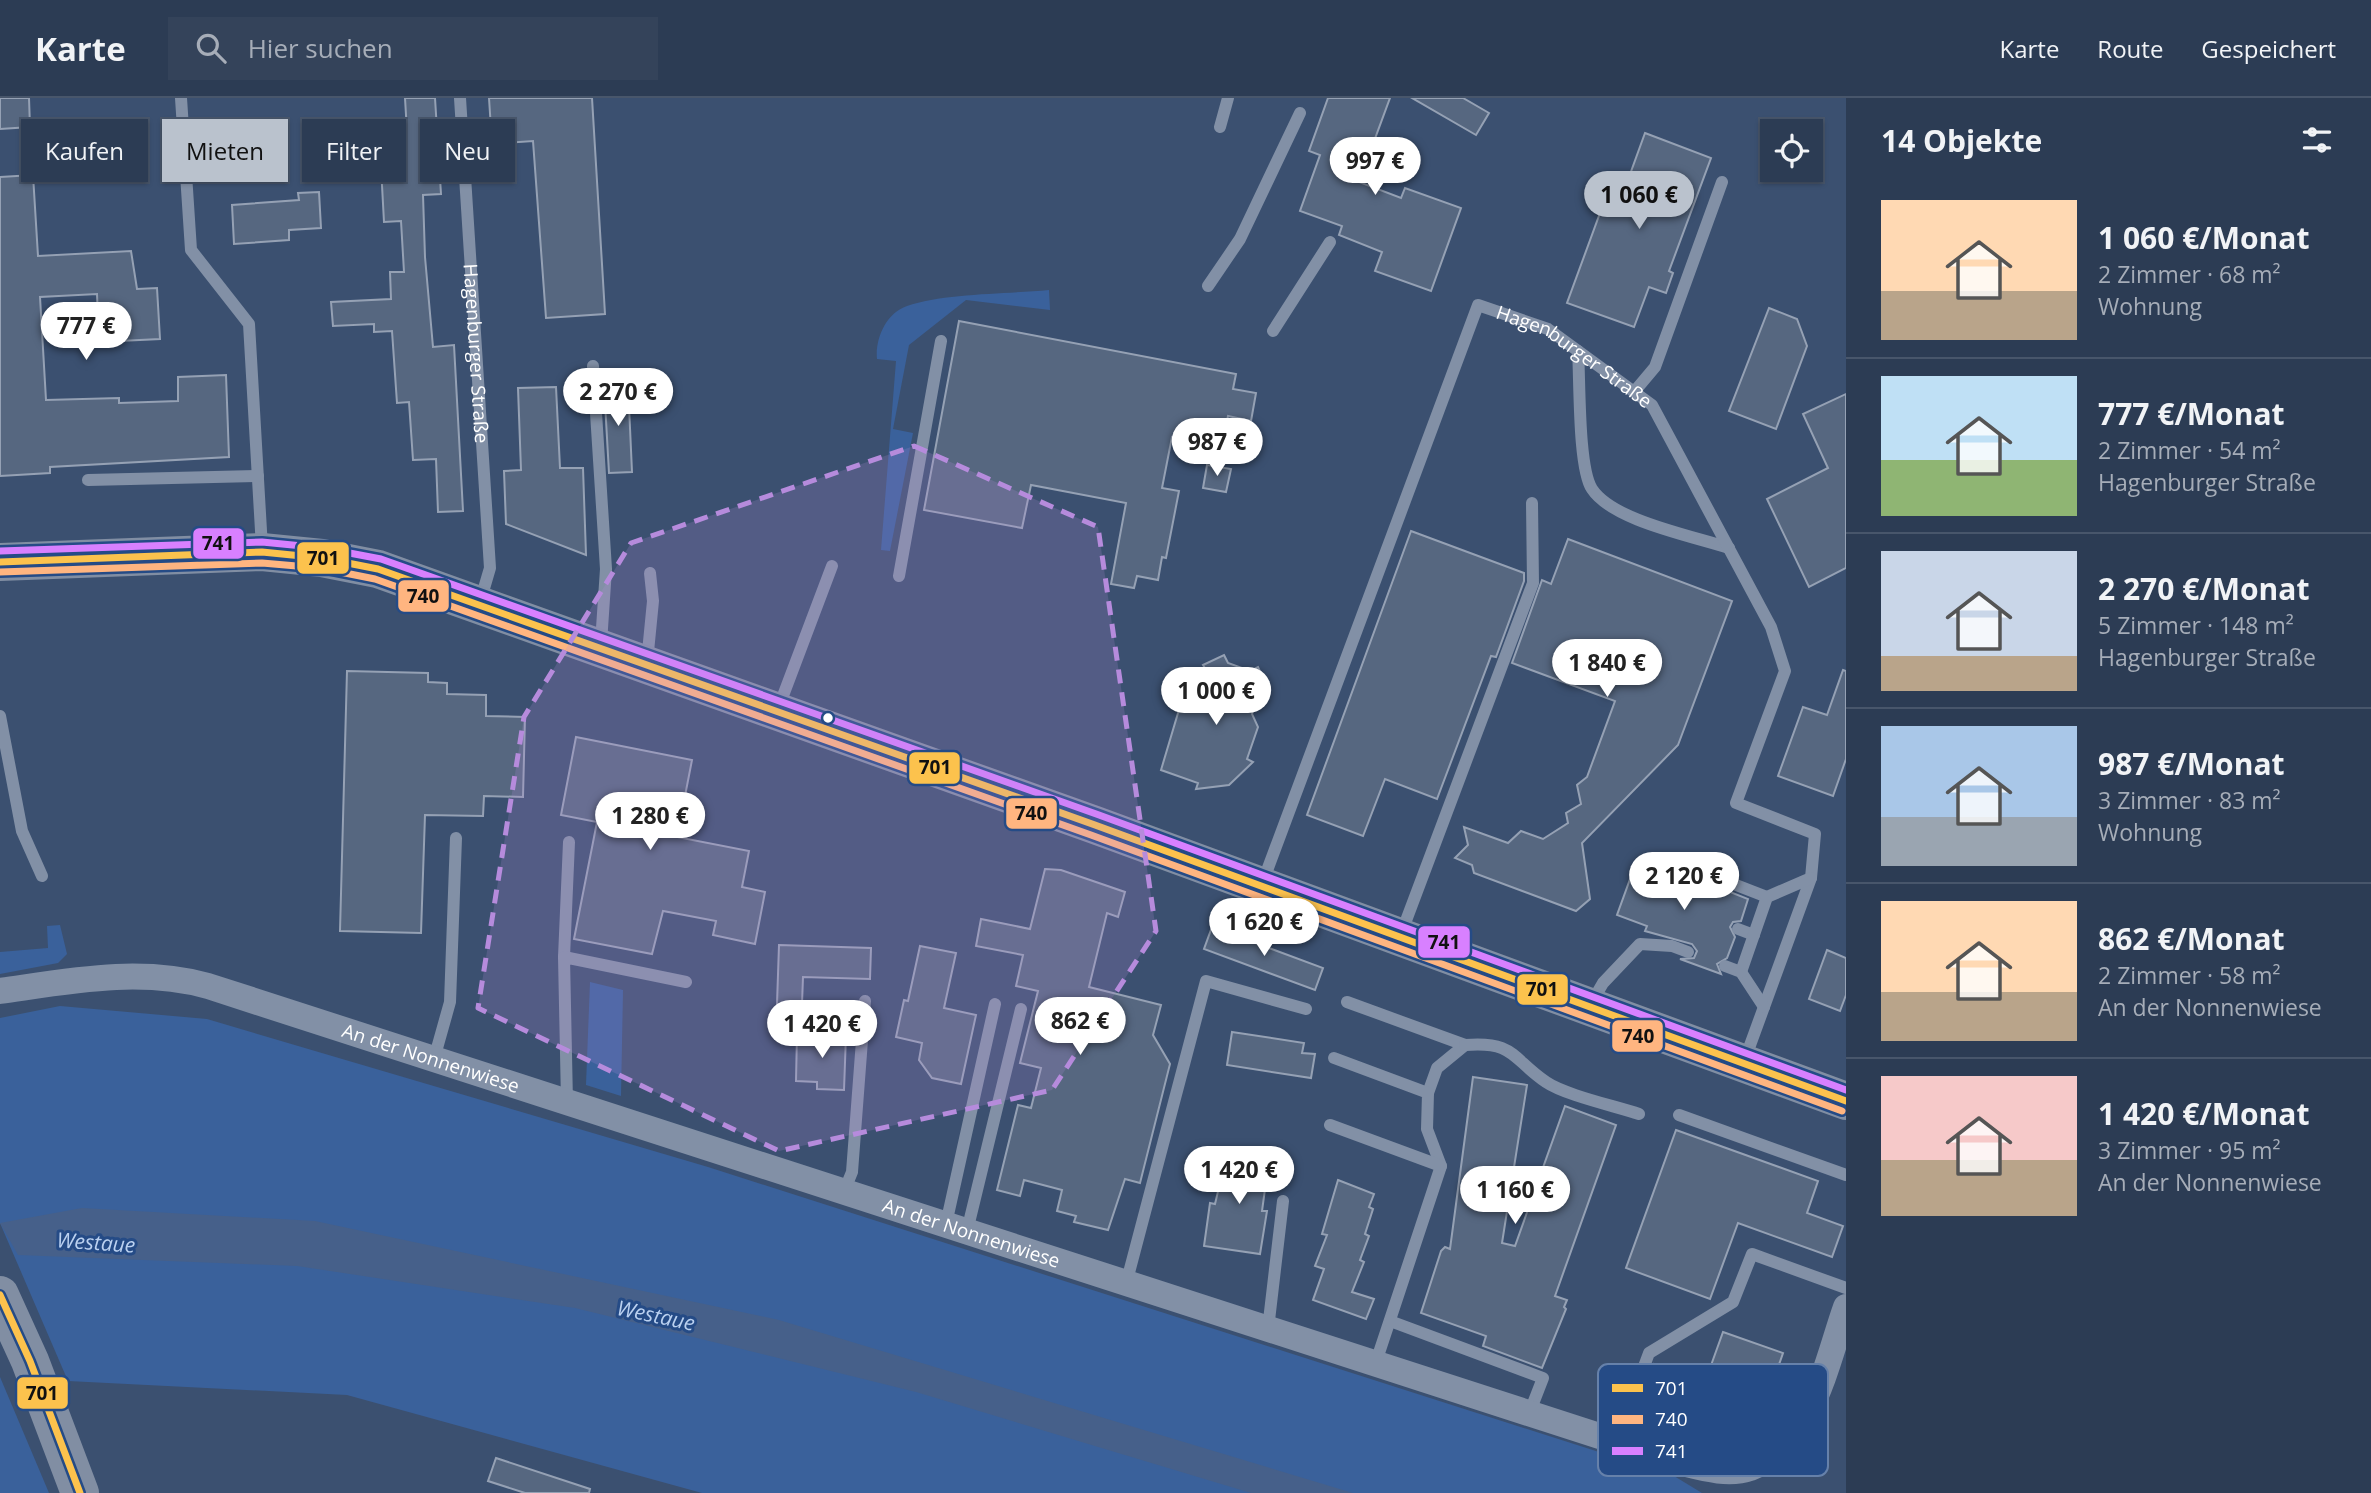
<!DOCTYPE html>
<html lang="de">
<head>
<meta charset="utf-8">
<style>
  body { margin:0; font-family:"Open Sans",sans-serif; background:#34435a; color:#f1f3f6; height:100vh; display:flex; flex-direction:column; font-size:26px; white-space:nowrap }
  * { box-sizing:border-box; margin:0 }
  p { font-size:23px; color:#a6adb8 }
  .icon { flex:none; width:38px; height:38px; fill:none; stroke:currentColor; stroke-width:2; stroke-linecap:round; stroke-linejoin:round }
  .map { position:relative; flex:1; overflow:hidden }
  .drawer { display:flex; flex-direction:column; background:#2c3c54; width:525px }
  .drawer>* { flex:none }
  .guide { position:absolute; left:21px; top:21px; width:665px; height:63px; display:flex; gap:14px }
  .fabs { position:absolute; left:1760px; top:21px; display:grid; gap:14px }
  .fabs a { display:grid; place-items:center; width:63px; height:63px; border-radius:0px; background:#2c3c54; box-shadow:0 2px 5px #0004,0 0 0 2px #48566b; font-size:35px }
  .price { position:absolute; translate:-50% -60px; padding:0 16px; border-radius:24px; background:#fff; color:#222; font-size:23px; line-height:46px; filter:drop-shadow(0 2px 4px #0008) }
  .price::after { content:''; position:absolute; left:50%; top:42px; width:21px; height:16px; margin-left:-10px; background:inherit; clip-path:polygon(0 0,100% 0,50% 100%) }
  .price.current { background:#bac2cd; color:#111 }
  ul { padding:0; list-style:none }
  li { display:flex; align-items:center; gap:21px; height:175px; padding:0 35px }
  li+li { border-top:2px solid #48566b }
  li span { display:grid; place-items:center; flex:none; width:196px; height:140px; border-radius:0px; color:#555 }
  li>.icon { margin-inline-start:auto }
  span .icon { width:84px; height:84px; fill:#fffc; stroke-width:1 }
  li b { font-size:30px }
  h2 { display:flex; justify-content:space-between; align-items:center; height:84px; padding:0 35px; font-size:30px }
  .pill { padding:0 24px; border-radius:0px; background:#2c3c54; box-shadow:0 2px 5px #0004,0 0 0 2px #48566b; font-size:24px; line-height:63px }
  .pill.current { background:#bac2cd; color:#111 }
  header { display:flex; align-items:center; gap:42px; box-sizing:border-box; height:98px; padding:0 35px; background:#2c3c54; border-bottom:2px solid #48566b }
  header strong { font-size:33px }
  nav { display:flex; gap:38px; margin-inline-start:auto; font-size:24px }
  .search { width:490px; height:63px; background:#34435a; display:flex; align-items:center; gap:18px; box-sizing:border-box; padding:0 24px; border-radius:0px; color:#a6adb8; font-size:26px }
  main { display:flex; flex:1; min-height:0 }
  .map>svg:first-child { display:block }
  .green { fill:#3a619b }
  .water { fill:#46608a }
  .building { fill:#566780; stroke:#95a1b4; stroke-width:2 }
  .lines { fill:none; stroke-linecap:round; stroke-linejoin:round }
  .service { stroke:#8290a6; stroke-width:12 }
  .minor { stroke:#8290a6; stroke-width:26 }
  .primary { stroke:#818ea3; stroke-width:38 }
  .bus-1-casing { stroke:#254b86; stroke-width:12 }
  .bus-2-casing { stroke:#254b86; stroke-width:12 }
  .bus-3-casing { stroke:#254b86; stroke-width:12 }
  .bus-1 { stroke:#fcc24d; stroke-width:7 }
  .bus-2 { stroke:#ffb580; stroke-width:7 }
  .bus-3 { stroke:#d880ff; stroke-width:7 }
  .marked { fill:#b68bdc; fill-opacity:0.2; stroke:#b68bdc; stroke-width:5; stroke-dasharray:14 9; stroke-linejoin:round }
  .bus-dot { fill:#fff; stroke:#254b86; stroke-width:2.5 }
  .labels { text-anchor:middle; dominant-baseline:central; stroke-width:6; stroke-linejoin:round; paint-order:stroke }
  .street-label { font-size:19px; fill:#fff; stroke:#254b86 }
  .water-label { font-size:21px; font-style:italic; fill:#bbd1f0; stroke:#254b86 }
  .key { fill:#254b86; stroke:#6681aa; stroke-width:2 }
  .key-label { font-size:19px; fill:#fff }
  .line-badge { stroke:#254b86; stroke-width:2.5 }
  .pale-badge-label { font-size:19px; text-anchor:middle; font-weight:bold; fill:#111 }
</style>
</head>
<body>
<header>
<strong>Karte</strong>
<div class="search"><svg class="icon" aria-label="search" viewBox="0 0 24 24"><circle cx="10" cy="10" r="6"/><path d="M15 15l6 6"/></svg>Hier suchen</div>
<nav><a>Karte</a><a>Route</a><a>Gespeichert</a></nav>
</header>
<main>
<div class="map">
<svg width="1846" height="1395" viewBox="0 0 1846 1395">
  <rect width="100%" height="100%" fill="#3b5070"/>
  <!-- green -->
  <g class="green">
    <path d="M 1049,192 L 1050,212 L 966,202 L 909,247 L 893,331 L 913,335 L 890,453 L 881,452 L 896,263 L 877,261 C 875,241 886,215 907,208 C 944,195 1008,196 1049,192 Z"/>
    <path d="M 60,827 L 67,856 L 58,865 L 0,876 L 0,854 L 48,850 L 47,828 Z"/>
    <path d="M 590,884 L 623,892 L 621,998 L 586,987 Z"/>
    <path d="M 60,908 L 207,921 L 708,1069 L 1674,1378 L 1702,1395 L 702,1395 L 347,1297 L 68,1283 L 0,1125 L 0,920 Z"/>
    <path d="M 0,1279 L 49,1395 L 0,1395 Z"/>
  </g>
  <!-- water -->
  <path class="water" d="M 82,1110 L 315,1123 L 779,1222 L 1353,1395 L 1251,1395 L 916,1294 L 575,1210 L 297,1168 L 18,1157 L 0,1125 Z"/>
  <!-- building -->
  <g class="building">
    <path d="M 0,0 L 29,0 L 30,29 L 0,31 Z"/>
    <path d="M 405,0 L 435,0 L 441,96 L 423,97 L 425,159 L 433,249 L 454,247 L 463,413 L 438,414 L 436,361 L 413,362 L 409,304 L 397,305 L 392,233 L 374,234 L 374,226 L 333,228 L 331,204 L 391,201 L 390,174 L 404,174 L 401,123 L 384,124 L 381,69 L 366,69 L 363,38 L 407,34 Z"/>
    <path d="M 489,0 L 592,0 L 605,216 L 546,220 L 533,43 L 492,46 Z"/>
    <path d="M 1328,0 L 1390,0 L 1359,84 L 1401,100 L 1405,90 L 1461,110 L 1431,193 L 1375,173 L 1382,154 L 1339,137 L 1342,128 L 1300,113 L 1320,57 L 1309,53 Z"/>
    <path d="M 1412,0 L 1463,0 L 1489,15 L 1476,37 Z"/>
    <path d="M 1645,35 L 1711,60 L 1669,173 L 1673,175 L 1666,195 L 1649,189 L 1634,229 L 1567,205 L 1604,104 L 1599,93 L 1629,79 Z"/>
    <path d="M 33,77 L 38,158 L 131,153 L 137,191 L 157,190 L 160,241 L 99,244 L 97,196 L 40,199 L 46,302 L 119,300 L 119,305 L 178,303 L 178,279 L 226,277 L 229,359 L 50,369 L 50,375 L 0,378 L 0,79 Z"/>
    <path d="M 319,94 L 321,130 L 289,132 L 289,142 L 234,146 L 232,107 L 299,102 L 298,95 Z"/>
    <path d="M 1769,210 L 1797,221 L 1807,248 L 1776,331 L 1729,313 Z"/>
    <path d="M 959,223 L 1236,276 L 1233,291 L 1256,295 L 1251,323 L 1228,318 L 1222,349 L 1172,339 L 1162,390 L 1179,393 L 1166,460 L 1162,459 L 1158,482 L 1137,478 L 1134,490 L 1111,486 L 1126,405 L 1031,387 L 1022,430 L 924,412 Z"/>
    <path d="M 628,286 L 632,374 L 609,375 L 604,287 Z"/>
    <path d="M 556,289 L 560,370 L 583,370 L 586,457 L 506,426 L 504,373 L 521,372 L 518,290 Z"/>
    <path d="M 1846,296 L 1846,470 L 1809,489 L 1767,401 L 1828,370 L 1803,316 Z"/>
    <path d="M 1207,367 L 1231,371 L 1226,394 L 1203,390 Z"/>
    <path d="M 1411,433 L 1524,475 L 1524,483 L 1496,559 L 1491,558 L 1437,701 L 1385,681 L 1363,738 L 1307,717 Z"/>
    <path d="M 1568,441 L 1732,503 L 1678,647 L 1582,745 L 1590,801 L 1576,813 L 1474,775 L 1472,767 L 1455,760 L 1468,747 L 1464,729 L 1508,745 L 1521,733 L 1543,741 L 1568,725 L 1566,715 L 1581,706 L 1577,687 L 1587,679 L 1615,603 L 1512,565 L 1542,482 L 1551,486 Z"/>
    <path d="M 1224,557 L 1228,565 L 1250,573 L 1258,569 L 1268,590 L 1260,594 L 1252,616 L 1258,629 L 1247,661 L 1253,664 L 1229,687 L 1196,691 L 1198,685 L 1161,672 L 1181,605 L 1199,597 L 1208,575 L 1203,567 Z"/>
    <path d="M 1843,572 L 1846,573 L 1846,661 L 1833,698 L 1778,678 L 1803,609 L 1827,617 Z"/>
    <path d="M 347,573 L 428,575 L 428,584 L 447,585 L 447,596 L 486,597 L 486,618 L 525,619 L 523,699 L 484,698 L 483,718 L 425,717 L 421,835 L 340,833 Z"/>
    <path d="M 576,639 L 692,662 L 677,739 L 749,753 L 742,789 L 765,794 L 755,846 L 713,837 L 716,823 L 663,813 L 652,856 L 574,841 L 597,724 L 561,717 Z"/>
    <path d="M 1637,762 L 1688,780 L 1686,791 L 1692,797 L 1700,795 L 1705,784 L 1748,801 L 1741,823 L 1733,824 L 1730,829 L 1735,839 L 1727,860 L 1717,866 L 1721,876 L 1680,861 L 1694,860 L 1697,853 L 1692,846 L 1645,833 L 1647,828 L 1617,817 Z"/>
    <path d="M 1045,771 L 1061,772 L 1125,794 L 1118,819 L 1107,815 L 1089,889 L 1161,907 L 1153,937 L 1170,966 L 1140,1085 L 1125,1081 L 1108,1132 L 1074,1124 L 1076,1118 L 1057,1113 L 1062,1092 L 1024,1082 L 1020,1098 L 997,1092 L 1018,1007 L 1031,1010 L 1041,970 L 1020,965 L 1038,893 L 1016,888 L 1023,857 L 976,848 L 981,821 L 1030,831 Z"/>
    <path d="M 1212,829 L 1323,870 L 1315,892 L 1204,851 Z"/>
    <path d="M 779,847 L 871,850 L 870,881 L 803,879 L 802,906 L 777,906 Z"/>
    <path d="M 920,848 L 956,855 L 944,910 L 976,917 L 961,986 L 932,980 L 919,962 L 922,945 L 896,939 L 904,902 L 908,903 Z"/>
    <path d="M 1827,852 L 1846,860 L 1846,897 L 1840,913 L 1809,901 Z"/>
    <path d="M 1232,934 L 1304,945 L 1302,955 L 1315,956 L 1311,980 L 1227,967 Z"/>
    <path d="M 797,935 L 846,937 L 844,992 L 817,991 L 817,984 L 796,983 Z"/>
    <path d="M 1473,979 L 1527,987 L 1502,1145 L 1515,1148 L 1565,1008 L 1616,1027 L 1555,1198 L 1567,1202 L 1564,1209 L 1566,1211 L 1542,1270 L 1483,1248 L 1486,1238 L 1421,1215 L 1441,1153 L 1445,1149 L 1450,1151 Z"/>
    <path d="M 1676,1032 L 1818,1083 L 1807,1115 L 1843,1128 L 1832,1159 L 1738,1125 L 1710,1201 L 1626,1170 Z"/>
    <path d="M 1227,1056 L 1269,1062 L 1262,1113 L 1267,1113 L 1260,1156 L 1204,1148 L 1210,1105 L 1215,1106 Z"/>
    <path d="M 1338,1082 L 1374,1096 L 1369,1109 L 1373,1111 L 1365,1136 L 1369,1138 L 1360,1162 L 1364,1164 L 1352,1194 L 1374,1201 L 1366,1221 L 1313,1202 L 1324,1171 L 1315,1168 L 1327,1137 L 1322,1136 Z"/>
    <path d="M 1723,1234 L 1783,1255 L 1774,1281 L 1765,1278 L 1759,1295 L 1750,1291 L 1744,1308 L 1735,1304 L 1730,1320 L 1666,1298 L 1659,1317 L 1638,1310 L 1654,1266 L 1705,1284 Z"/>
    <path d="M 496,1360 L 590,1391 L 589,1395 L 525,1395 L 488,1383 Z"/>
  </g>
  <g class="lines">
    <!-- service -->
    <g class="service">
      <path d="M 181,0 L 191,152 L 249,226 L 262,450"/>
      <path id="s1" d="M 460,0 L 490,470 L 480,504"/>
      <path d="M 1220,29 L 1228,0"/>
      <path d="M 1208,188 L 1240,141 L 1300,15"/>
      <path d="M 1273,233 L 1330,144"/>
      <path d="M 1578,253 C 1580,282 1578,370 1592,391 C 1613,423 1693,438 1729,450"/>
      <path d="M 593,268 L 606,471 L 601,545"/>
      <path d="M 1634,294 L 1655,269 L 1722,84"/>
      <path d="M 88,382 L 258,378"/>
      <path d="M 899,478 L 941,243"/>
      <path d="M 647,564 L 653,503 L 650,475"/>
      <path d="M 778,611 L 832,468"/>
      <path d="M 0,618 L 22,733 L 42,778"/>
      <path id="s2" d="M 1262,786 L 1478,207 L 1548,231 L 1652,307 L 1771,529 L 1785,573 L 1736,705 L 1815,736 L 1811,780 L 1745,961"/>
      <path d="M 1694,789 L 1700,773 L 1767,799"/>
      <path d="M 1738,831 L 1754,837"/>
      <path d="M 1401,836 L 1533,485 L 1532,405"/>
      <path d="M 564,859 L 569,744"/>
      <path d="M 1725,868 L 1741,874 L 1764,909"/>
      <path d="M 1741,874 L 1767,799 L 1811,780"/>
      <path d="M 1347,904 L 1465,947 L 1437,970 L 1428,995"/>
      <path d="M 1592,904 L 1603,885 L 1640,846 L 1672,848 L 1688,854"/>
      <path d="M 1465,947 C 1515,943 1511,960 1546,984 C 1565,997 1615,1008 1639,1016"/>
      <path d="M 1334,960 L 1428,995 L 1427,1031 L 1441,1068"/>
      <path d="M 434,961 L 450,904 L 456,740"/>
      <path d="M 567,1004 L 564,859 L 686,884"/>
      <path d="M 1679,1017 L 1846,1077"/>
      <path d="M 1330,1027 L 1441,1068 L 1375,1267"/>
      <path d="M 843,1096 L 852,1074 L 865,903"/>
      <path d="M 946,1126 L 995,906"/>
      <path d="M 967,1133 L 1021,911"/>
      <path d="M 1126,1186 L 1206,883 L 1306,911"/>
      <path d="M 1390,1223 L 1543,1280 L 1529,1316"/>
      <path d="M 1268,1231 L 1283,1103"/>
      <path d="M 1616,1344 L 1649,1255 L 1733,1204 L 1752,1156 L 1846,1190"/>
    </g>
    <!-- minor -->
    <path class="minor" id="s3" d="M 0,893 C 70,883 139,869 208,888 L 1686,1366 C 1706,1371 1730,1377 1750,1370 C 1813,1346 1826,1265 1846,1209"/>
    <!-- primary -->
    <g class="primary">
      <path d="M 0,464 L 262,454 L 322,460 L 378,471 L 1095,727 L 1846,1003"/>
      <path d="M 0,1197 L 30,1263 L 80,1395"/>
    </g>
    <!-- bus-1 casing -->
    <g class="bus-1-casing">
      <g id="bus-1">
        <path d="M 0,464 L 262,454 L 322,460 L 378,471 L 1095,727 L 1846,1003"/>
        <path d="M 0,1197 L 30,1263 L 80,1395"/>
      </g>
    </g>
    <!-- bus-2 casing -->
    <g class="bus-2-casing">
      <path id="bus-2" d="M 0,474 L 262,465 L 320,470 L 375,481 L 1091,737 L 1842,1013"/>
    </g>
    <!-- bus-3 casing -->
    <g class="bus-3-casing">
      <path id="bus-3" d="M 0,453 L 262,444 L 323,450 L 381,461 L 1099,717 L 1846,992"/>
    </g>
    <!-- bus-1 -->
    <use href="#bus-1" class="bus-1"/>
    <!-- bus-2 -->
    <use href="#bus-2" class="bus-2"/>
    <!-- bus-3 -->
    <use href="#bus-3" class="bus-3"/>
  </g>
  <!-- marked area -->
  <path class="marked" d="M 914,348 L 1098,429 L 1156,833 L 1052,992 L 779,1053 L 478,910 L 524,619 L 631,445 Z"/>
  <!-- markers -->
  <circle class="bus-dot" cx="828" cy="620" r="6"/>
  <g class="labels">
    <!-- street labels -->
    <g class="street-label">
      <text stroke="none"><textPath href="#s1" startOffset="256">Hagenburger Straße</textPath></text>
      <text stroke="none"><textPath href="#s2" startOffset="728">Hagenburger Straße</textPath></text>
      <text stroke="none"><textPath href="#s3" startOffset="444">An der Nonnenwiese</textPath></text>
      <text stroke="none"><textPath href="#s3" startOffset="1012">An der Nonnenwiese</textPath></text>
    </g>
    <!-- water labels -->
    <g class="water-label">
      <text transform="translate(96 1144) rotate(4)">Westaue</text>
      <text transform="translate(656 1217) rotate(12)">Westaue</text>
    </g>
  </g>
  <!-- legend -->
  <rect x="1598" y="1266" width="230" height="112" rx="10" class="key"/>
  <rect x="1612" y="1286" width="31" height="8" fill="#fcc24d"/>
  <rect x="1612" y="1317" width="31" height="9" fill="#ffb580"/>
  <rect x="1612" y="1349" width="31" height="8" fill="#d880ff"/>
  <g class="key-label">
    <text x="1655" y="1297">701</text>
    <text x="1655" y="1328">740</text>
    <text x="1655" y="1360">741</text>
  </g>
  <g class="line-badge">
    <rect x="192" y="429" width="53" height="33" rx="7" fill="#d880ff"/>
    <rect x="296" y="443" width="54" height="34" rx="7" fill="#fcc24d"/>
    <rect x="397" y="481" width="53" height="34" rx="7" fill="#ffb580"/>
    <rect x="908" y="653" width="53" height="34" rx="7" fill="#fcc24d"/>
    <rect x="1005" y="699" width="53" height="33" rx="7" fill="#ffb580"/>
    <rect x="1417" y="827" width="54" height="34" rx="7" fill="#d880ff"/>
    <rect x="1516" y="875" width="53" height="33" rx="7" fill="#fcc24d"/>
    <rect x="1611" y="921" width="53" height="34" rx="7" fill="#ffb580"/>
    <rect x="16" y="1278" width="53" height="34" rx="7" fill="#fcc24d"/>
  </g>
  <g class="pale-badge-label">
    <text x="218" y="452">741</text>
    <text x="323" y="467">701</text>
    <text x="423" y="505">740</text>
    <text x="935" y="676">701</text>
    <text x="1031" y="722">740</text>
    <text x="1444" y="851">741</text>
    <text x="1542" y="898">701</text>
    <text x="1638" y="945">740</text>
    <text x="42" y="1302">701</text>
  </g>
</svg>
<div class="fabs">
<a><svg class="icon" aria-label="locate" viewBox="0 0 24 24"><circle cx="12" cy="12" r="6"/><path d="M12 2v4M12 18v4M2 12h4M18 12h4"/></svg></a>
</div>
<b class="price" style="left:1375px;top:99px">997 €</b>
<b class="price current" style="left:1639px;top:133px">1 060 €</b>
<b class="price" style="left:86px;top:264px">777 €</b>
<b class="price" style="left:618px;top:330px">2 270 €</b>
<b class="price" style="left:1217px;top:380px">987 €</b>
<b class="price" style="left:1607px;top:601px">1 840 €</b>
<b class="price" style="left:1216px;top:629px">1 000 €</b>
<b class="price" style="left:650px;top:754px">1 280 €</b>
<b class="price" style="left:1684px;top:814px">2 120 €</b>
<b class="price" style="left:1264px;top:860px">1 620 €</b>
<b class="price" style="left:1080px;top:959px">862 €</b>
<b class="price" style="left:822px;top:962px">1 420 €</b>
<b class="price" style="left:1239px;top:1108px">1 420 €</b>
<b class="price" style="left:1515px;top:1128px">1 160 €</b>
<div class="guide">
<a class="pill">Kaufen</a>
<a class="pill current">Mieten</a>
<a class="pill">Filter</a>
<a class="pill">Neu</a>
</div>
</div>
<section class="drawer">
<h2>14 Objekte<svg class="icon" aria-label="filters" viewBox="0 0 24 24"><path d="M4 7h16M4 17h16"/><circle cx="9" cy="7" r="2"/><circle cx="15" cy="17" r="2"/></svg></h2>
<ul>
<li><span style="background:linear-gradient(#ffd9b3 65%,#b9a48a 0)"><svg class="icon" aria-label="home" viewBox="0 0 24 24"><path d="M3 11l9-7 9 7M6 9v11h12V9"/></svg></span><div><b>1 060 €/Monat</b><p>2 Zimmer · 68 m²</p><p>Wohnung</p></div></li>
<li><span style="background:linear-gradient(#bfe0f5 60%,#8fb573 0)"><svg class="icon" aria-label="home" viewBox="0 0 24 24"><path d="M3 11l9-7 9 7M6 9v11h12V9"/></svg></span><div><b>777 €/Monat</b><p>2 Zimmer · 54 m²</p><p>Hagenburger Straße</p></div></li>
<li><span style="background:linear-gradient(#c9d6e8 75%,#b9a48a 0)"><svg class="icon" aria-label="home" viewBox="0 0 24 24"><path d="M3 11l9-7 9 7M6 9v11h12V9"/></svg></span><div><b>2 270 €/Monat</b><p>5 Zimmer · 148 m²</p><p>Hagenburger Straße</p></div></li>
<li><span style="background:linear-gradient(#a9c7e8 65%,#9aa5b1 0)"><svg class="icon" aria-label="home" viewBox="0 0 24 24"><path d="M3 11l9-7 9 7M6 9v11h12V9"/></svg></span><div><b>987 €/Monat</b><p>3 Zimmer · 83 m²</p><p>Wohnung</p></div></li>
<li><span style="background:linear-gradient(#ffd9b3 65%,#b9a48a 0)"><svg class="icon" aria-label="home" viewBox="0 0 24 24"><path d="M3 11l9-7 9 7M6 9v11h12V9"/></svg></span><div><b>862 €/Monat</b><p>2 Zimmer · 58 m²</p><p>An der Nonnenwiese</p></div></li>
<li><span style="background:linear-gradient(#f6c9c9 60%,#b9a48a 0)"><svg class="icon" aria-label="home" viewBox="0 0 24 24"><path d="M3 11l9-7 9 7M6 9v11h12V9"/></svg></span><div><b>1 420 €/Monat</b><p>3 Zimmer · 95 m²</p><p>An der Nonnenwiese</p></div></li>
</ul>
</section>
</main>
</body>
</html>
